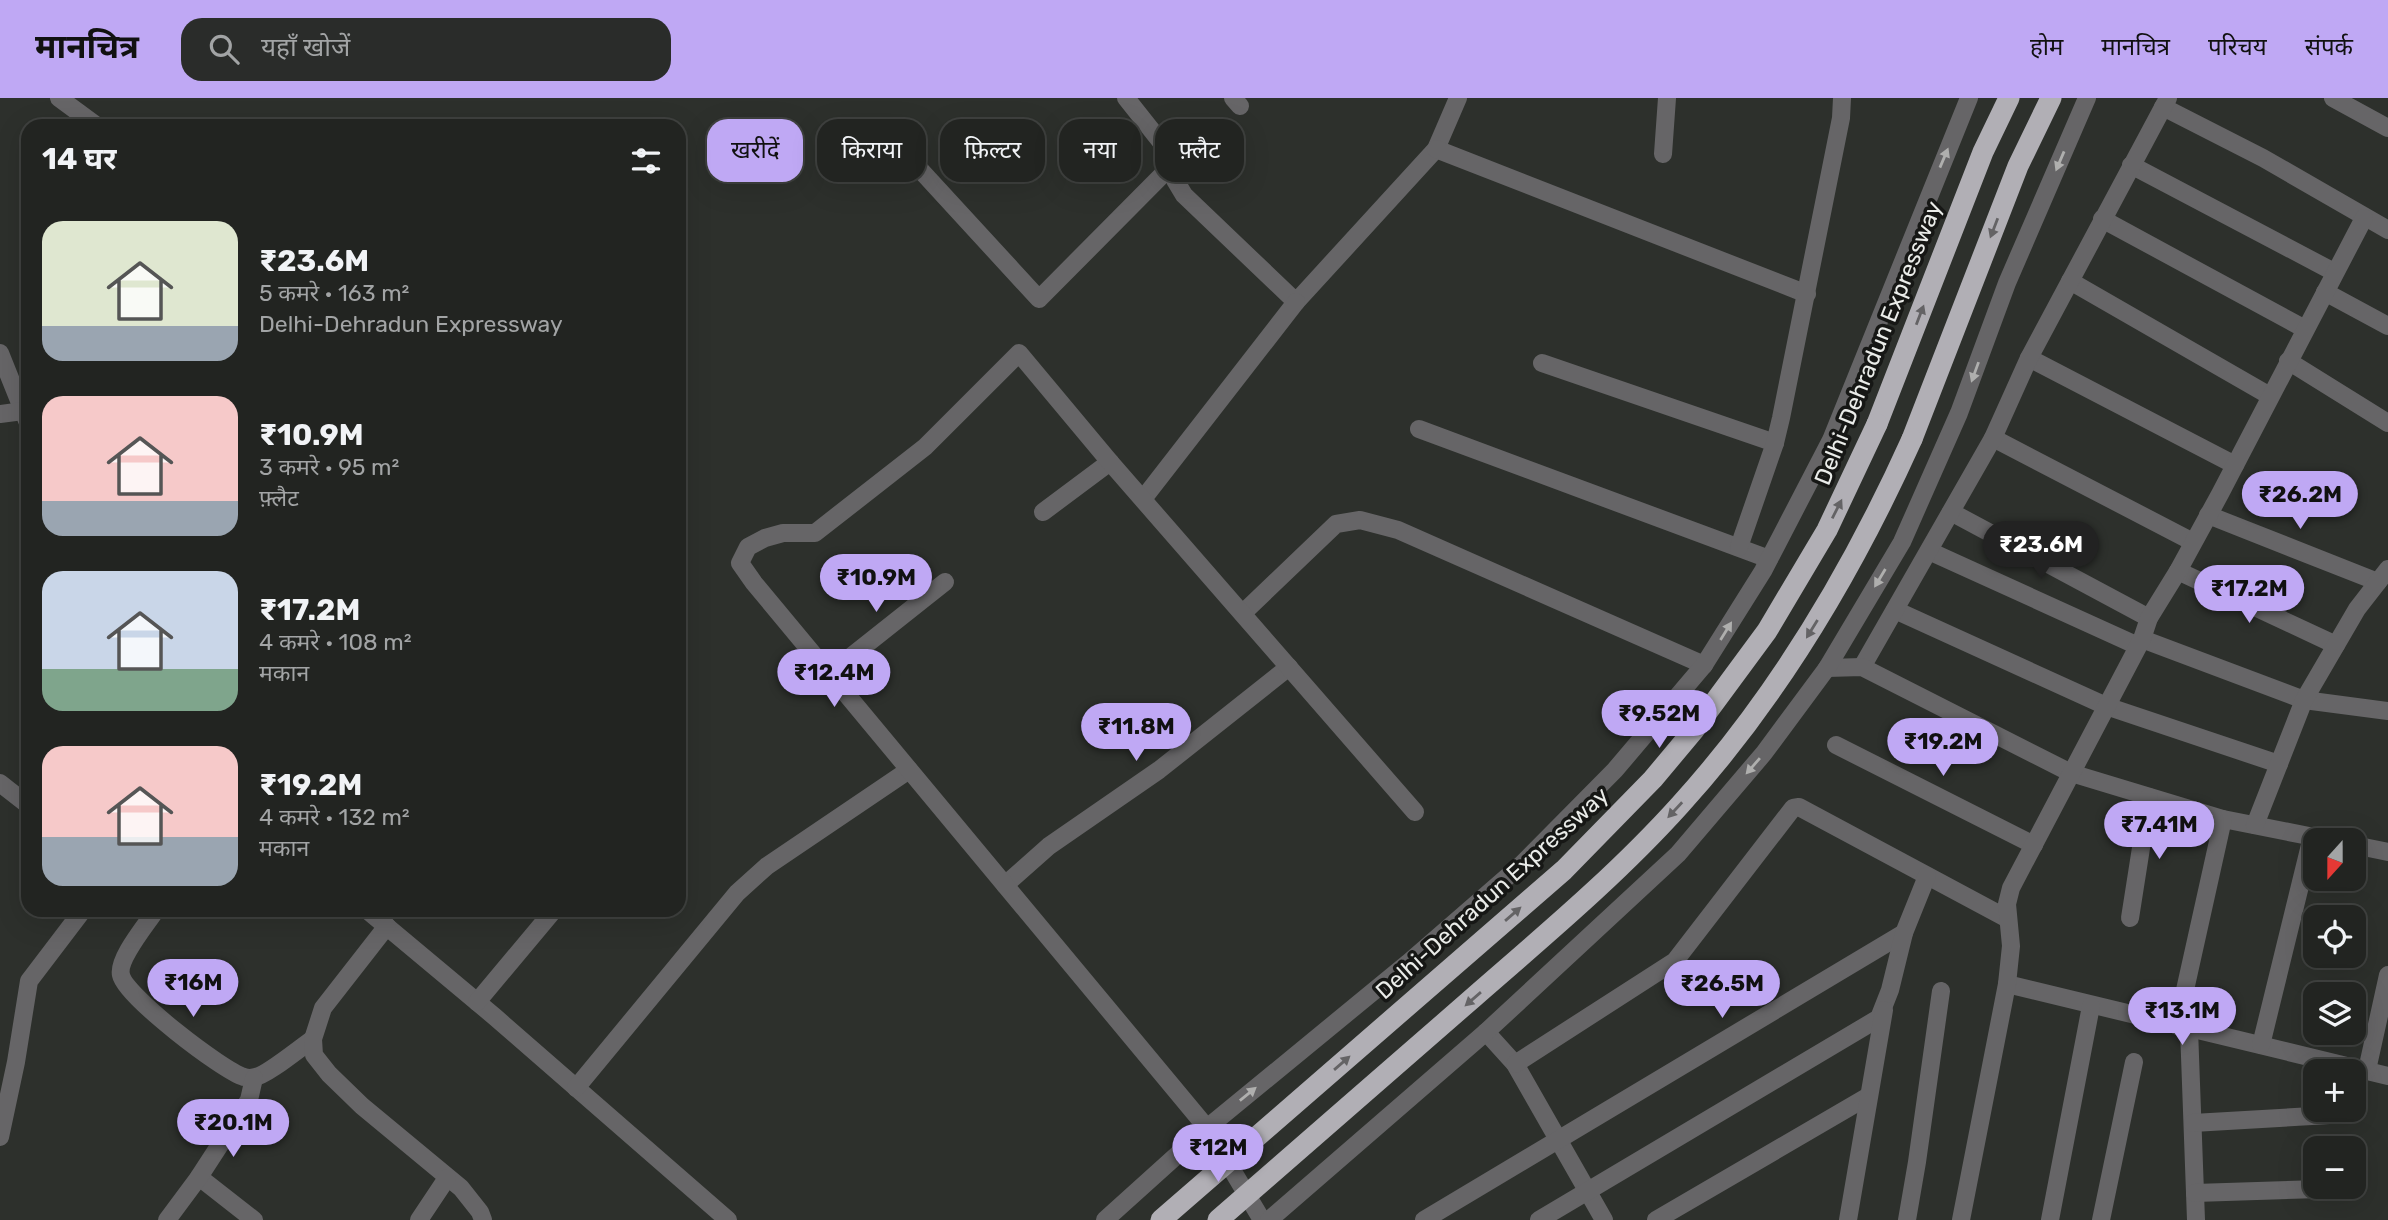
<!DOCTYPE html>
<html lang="hi">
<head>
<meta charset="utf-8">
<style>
  body { margin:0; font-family:Rubik,"Noto Sans Devanagari",sans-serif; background:#2a2c2a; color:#f1f3f6; height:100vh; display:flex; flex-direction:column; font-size:26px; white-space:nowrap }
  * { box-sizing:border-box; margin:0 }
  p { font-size:23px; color:#a2a4a5 }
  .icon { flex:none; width:38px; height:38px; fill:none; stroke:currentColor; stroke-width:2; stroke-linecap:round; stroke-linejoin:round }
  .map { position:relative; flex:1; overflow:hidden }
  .details { position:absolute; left:21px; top:21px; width:665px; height:798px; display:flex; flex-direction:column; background:#222421; border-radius:21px; box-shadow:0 7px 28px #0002,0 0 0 2px #3f413f }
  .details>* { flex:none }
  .top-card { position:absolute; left:707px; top:21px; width:665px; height:63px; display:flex; gap:14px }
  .needle { width:46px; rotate:201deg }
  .controls { position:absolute; left:2303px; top:730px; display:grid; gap:14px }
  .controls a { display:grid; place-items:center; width:63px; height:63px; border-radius:14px; background:#222421; box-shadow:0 7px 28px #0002,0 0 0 2px #3f413f; font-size:35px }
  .price { position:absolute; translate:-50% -60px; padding:0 16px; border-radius:24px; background:#bfa8f4; color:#111; font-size:23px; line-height:46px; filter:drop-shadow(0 2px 4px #0008) }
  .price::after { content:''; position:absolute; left:50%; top:42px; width:21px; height:16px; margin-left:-10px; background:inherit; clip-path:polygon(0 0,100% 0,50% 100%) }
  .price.current { background:#222; color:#fff }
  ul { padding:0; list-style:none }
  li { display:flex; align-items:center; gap:21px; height:175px; padding:0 21px }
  li span { display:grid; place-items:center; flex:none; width:196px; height:140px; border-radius:21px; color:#555 }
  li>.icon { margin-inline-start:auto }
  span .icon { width:84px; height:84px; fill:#fffc; stroke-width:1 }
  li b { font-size:30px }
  h2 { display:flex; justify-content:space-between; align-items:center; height:84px; padding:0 21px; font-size:30px }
  .pill { padding:0 24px; border-radius:21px; background:#222421; box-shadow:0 7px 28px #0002,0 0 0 2px #3f413f; font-size:24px; line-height:63px }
  .pill.current { background:#bfa8f4; color:#111 }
  header { display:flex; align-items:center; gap:42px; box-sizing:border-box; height:98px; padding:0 35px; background:#bfa8f4; color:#111 }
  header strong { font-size:33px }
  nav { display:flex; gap:38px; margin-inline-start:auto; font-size:24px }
  .search { width:490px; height:63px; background:#2a2c2a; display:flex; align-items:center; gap:18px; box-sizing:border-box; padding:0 24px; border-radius:21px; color:#a2a4a5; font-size:26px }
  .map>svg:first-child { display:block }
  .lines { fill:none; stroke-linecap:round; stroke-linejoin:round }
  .minor { stroke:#666567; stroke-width:18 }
  .highway { stroke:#b1afb5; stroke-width:21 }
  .highway-bridge { stroke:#b1afb5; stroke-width:21 }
  .oneway { fill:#afafae }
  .oneway2 { fill:#646365 }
  .labels { text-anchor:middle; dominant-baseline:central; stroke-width:7; stroke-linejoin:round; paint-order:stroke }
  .street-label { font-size:23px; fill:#eaece9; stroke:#161715 }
</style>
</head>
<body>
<header>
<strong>मानचित्र</strong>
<div class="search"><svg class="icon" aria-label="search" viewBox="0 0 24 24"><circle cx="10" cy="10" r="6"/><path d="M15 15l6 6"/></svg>यहाँ खोजें</div>
<nav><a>होम</a><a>मानचित्र</a><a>परिचय</a><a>संपर्क</a></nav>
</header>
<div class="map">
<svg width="2388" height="1122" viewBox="0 0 2388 1122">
  <rect width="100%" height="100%" fill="#2d302c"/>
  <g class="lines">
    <!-- minor -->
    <g class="minor">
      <path d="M 59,0 L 97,28"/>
      <path d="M 1126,0 L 1176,63 L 1175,82 L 1184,97 L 1296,204 L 1436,51 L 1458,0"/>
      <path d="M 1233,0 L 1240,8"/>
      <path d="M 2333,0 L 2388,30"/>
      <path d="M 2163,9 L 2263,60 L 2388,132"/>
      <path d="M 1436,51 L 1807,196"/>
      <path d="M 903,53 L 1039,201 L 1176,63"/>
      <path d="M 1663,56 L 1667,0"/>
      <path d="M 2131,67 L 2334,174"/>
      <path d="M 2102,121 L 2305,231"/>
      <path d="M 2070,183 L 2270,298"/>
      <path d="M 2325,194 L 2388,228"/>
      <path d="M 0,255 L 28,325"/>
      <path d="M 2029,260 L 2235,367"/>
      <path d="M 2288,263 L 2388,325"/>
      <path d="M 1542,265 L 1775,345"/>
      <path d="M 0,316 L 23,313"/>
      <path d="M 1419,331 L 1769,461"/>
      <path d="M 1993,340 L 2193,444"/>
      <path d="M 1143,401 L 1296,204"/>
      <path d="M 1043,414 L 1110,364"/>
      <path d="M 1951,414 L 2149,520"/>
      <path d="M 2208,417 L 2378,484"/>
      <path d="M 1739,449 L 1775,345 L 1781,320 L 1841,20 L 1842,0"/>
      <path d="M 1929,453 L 2138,548"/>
      <path d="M 2178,473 L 2336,547"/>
      <path d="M 1895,512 L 2106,608 L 2279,666"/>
      <path d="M 1243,515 L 1336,426 L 1360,422 L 1398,432 L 1704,567"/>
      <path d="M 2142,541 L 2304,602 L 2388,613"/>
      <path d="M 1862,569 L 1993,340 L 2029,260 L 2168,0"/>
      <path d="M 1827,570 L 1862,569 L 2071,675 L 2223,721 L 2329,742"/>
      <path d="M 829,576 L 945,484"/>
      <path d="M 1836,647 L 2034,747"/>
      <path d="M 0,685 L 28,707"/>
      <path d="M 2255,727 L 2304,602 L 2357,511 L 2388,471"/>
      <path d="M 2354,747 L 2388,754"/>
      <path d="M 1005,787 L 1049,748 L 1159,672 L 1289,569"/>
      <path d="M 156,812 C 147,826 117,861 121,877 C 125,898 223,973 244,979 C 247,980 252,980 255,979 C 266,978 301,949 313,941"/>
      <path d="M 367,812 L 495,919 L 728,1122"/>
      <path d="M 2130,820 L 2149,699"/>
      <path d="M 387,828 L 323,910 L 313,941 L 314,957 L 329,976 L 362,1008 L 461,1090 L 480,1114 L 483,1122"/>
      <path d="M 2007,886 L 2388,978"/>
      <path d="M 477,904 L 554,812"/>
      <path d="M 2177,928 L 2223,721"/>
      <path d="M 2189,931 L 2196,1122"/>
      <path d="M 1486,934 L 1515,966 L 1604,1122"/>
      <path d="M 2261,947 L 2312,739"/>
      <path d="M 1515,966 L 1675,863 L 1793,710 L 1799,709 L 2008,821"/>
      <path d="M 2367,972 L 2388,877"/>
      <path d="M 576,990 L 737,795 L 767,768 L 909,672"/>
      <path d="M 2193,1025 L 2347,1016"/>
      <path d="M 0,1039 L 16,964 L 29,883 L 83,812"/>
      <path d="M 199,1079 L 254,1122"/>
      <path d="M 2195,1095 L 2353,1090"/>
      <path d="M 167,1122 L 199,1079 L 249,1002 L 254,980"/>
      <path d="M 419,1122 L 447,1080"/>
      <path d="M 1105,1122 L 1207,1030 L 1408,865 L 1522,766 L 1615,672 L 1704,567 L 1763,473 L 1831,342 L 1969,0"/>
      <path d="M 1262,1122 L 1207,1030 L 754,485 L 740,465 L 748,449 L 765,440 L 783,435 L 815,435 L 925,349 L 1019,255 L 1110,364 L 1415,714"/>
      <path d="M 1269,1122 L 1486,934 L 1678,756 L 1764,655 L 1827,570 L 1902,444 L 1959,315 L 2007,185 L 2087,0"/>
      <path d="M 1424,1122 L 1904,835"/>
      <path d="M 1539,1122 L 1879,920 L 1890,892 L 1904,835 L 1927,778"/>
      <path d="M 1656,1122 L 1867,999"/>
      <path d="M 1848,1122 L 1884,912"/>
      <path d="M 1907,1122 L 1917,1064 L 1941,893"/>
      <path d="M 1961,1122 L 2007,886 L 2011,848 L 2007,806 L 2011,790 L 2142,541 L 2149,520 L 2178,473 L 2220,396 L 2364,120"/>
      <path d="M 2050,1122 L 2091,908"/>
      <path d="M 2101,1122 L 2134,964"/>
    </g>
    <!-- highway -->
    <g class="highway">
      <path d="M 1877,326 L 1983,54 L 2009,0"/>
      <path d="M 1912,341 L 2018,68 L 2051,0"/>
    </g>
    <!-- highway-bridge -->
    <g class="highway-bridge">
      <path d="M 1161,1122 L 1564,772 L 1653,681 L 1694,632 L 1767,533 L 1827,432 L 1877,326"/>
      <path d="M 1218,1122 C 1303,1048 1389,973 1474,899 C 1545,837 1617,777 1680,707 C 1778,599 1852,474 1912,341"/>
    </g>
  </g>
  <!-- one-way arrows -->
  <defs><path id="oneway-solid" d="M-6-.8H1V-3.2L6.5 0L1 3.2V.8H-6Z" transform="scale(1.75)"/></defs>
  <g class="oneway">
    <use href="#oneway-solid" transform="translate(1944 60) rotate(-67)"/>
    <use href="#oneway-solid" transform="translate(2060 63) rotate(113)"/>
    <use href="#oneway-solid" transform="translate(1975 274) rotate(110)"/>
    <use href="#oneway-solid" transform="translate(1880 480) rotate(121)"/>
    <use href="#oneway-solid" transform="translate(1726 533) rotate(-58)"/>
    <use href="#oneway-solid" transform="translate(1753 668) rotate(131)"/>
    <use href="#oneway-solid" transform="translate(1248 996) rotate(-39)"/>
  </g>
  <g class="oneway2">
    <use href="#oneway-solid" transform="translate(1994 130) rotate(111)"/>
    <use href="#oneway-solid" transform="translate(1920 217) rotate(-69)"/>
    <use href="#oneway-solid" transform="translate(1837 411) rotate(-63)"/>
    <use href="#oneway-solid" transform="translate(1812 531) rotate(122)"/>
    <use href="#oneway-solid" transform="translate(1675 712) rotate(133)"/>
    <use href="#oneway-solid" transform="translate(1513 816) rotate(-41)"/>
    <use href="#oneway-solid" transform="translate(1473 901) rotate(139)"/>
    <use href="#oneway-solid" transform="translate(1342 965) rotate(-41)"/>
  </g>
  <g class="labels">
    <!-- street labels -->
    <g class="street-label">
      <text transform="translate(1878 245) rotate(-68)">Delhi-Dehradun Expressway</text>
      <text transform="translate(1492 795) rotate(-42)">Delhi-Dehradun Expressway</text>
    </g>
  </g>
</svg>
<div class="controls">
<a><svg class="needle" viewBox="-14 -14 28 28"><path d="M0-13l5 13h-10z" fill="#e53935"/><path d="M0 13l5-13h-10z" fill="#a2a4a5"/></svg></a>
<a><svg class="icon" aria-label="locate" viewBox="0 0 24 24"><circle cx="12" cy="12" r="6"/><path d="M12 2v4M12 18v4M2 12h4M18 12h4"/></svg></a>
<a><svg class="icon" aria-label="layers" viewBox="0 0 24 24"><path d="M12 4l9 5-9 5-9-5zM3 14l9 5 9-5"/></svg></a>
<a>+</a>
<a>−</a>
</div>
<b class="price" style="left:2300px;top:433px">₹26.2M</b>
<b class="price current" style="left:2041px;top:483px">₹23.6M</b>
<b class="price" style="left:876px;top:516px">₹10.9M</b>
<b class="price" style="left:2249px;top:527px">₹17.2M</b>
<b class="price" style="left:834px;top:611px">₹12.4M</b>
<b class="price" style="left:1659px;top:652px">₹9.52M</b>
<b class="price" style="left:1136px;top:665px">₹11.8M</b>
<b class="price" style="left:1943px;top:680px">₹19.2M</b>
<b class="price" style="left:2159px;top:763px">₹7.41M</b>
<b class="price" style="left:193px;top:921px">₹16M</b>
<b class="price" style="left:1722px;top:922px">₹26.5M</b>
<b class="price" style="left:2182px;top:949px">₹13.1M</b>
<b class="price" style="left:233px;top:1061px">₹20.1M</b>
<b class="price" style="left:1218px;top:1086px">₹12M</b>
<div class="top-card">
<a class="pill current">खरीदें</a>
<a class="pill">किराया</a>
<a class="pill">फ़िल्टर</a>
<a class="pill">नया</a>
<a class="pill">फ़्लैट</a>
</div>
<section class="details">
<h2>14 घर<svg class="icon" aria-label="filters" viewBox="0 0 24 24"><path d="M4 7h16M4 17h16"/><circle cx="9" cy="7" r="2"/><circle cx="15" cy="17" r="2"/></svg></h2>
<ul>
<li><span style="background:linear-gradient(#dfe7d0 75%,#9aa5b1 0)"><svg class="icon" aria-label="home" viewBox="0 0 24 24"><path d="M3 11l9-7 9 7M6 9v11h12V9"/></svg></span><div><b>₹23.6M</b><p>5 कमरे · 163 m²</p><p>Delhi-Dehradun Expressway</p></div></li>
<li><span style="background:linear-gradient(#f6c9c9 75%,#9aa5b1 0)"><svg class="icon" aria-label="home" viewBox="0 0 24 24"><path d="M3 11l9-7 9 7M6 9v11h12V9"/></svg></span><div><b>₹10.9M</b><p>3 कमरे · 95 m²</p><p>फ़्लैट</p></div></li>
<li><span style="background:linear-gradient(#c9d6e8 70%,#7fa58c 0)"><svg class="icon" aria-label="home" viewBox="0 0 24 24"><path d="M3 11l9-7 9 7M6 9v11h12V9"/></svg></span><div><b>₹17.2M</b><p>4 कमरे · 108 m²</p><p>मकान</p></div></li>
<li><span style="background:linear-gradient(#f6c9c9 65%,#9aa5b1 0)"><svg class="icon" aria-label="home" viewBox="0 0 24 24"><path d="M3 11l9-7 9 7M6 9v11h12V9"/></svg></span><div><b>₹19.2M</b><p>4 कमरे · 132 m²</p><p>मकान</p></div></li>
</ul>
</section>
</div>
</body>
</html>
